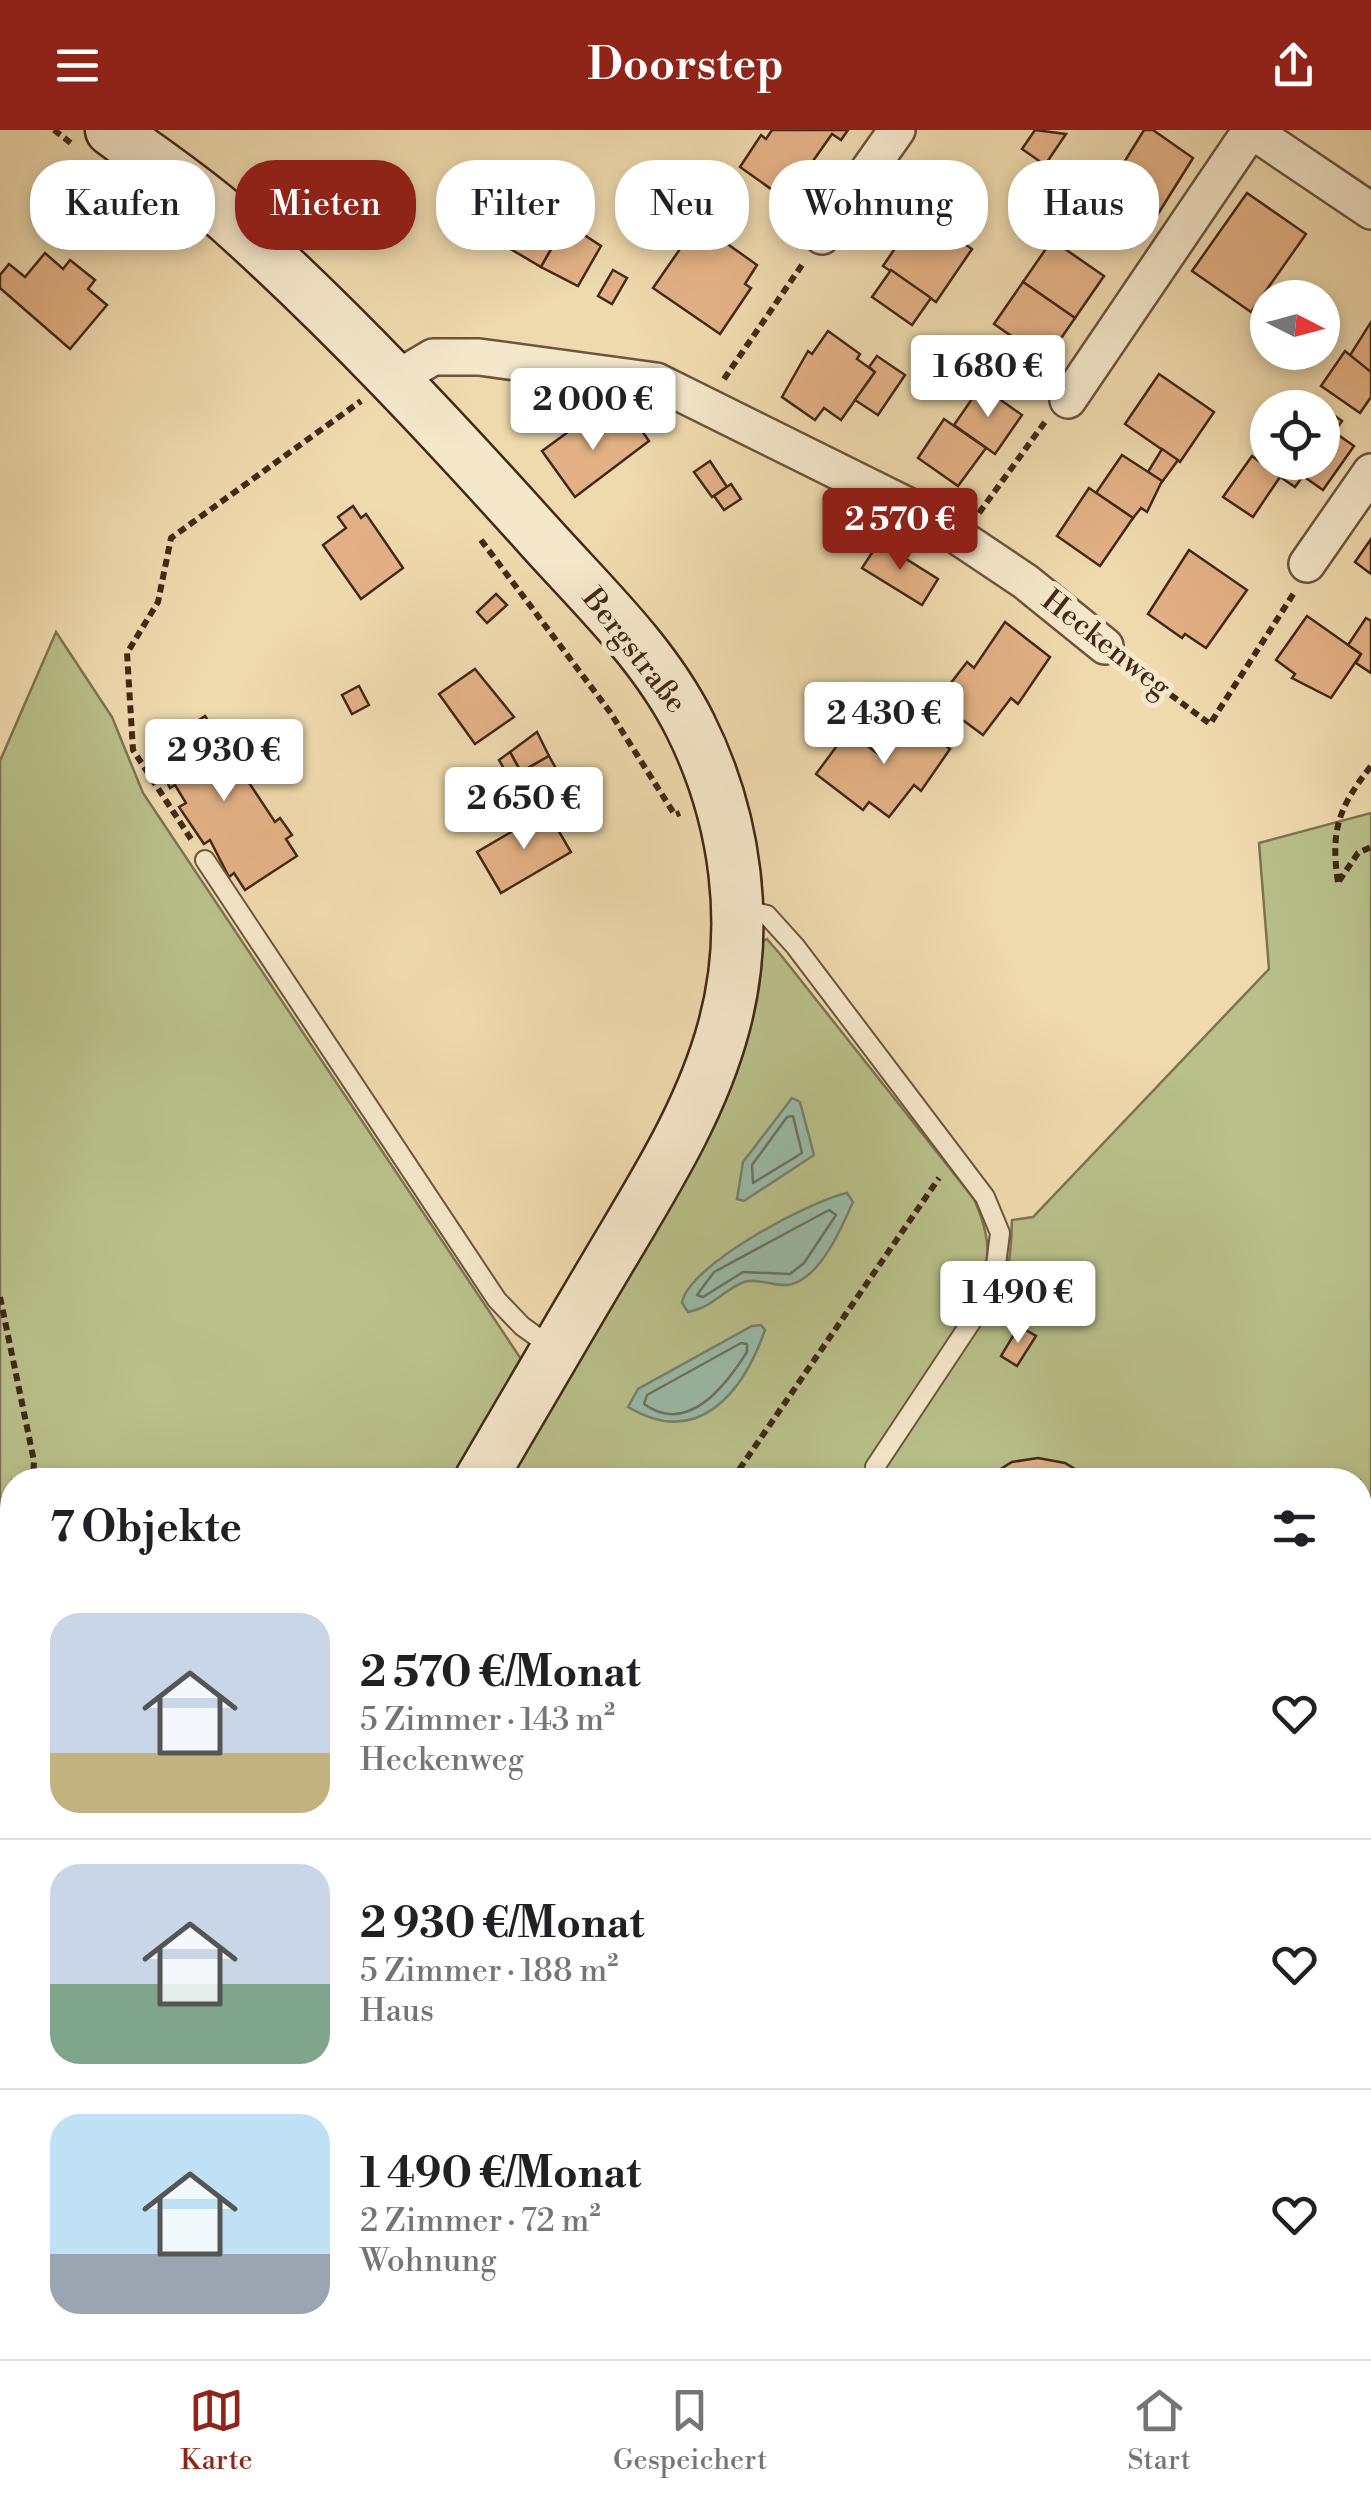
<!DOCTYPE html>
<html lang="de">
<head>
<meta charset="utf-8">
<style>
  body { margin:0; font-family:"Libre Bodoni",serif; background:#f2f2f2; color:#202124; height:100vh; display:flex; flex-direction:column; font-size:38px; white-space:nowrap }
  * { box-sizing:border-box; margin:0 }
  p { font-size:32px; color:#757577 }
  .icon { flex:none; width:55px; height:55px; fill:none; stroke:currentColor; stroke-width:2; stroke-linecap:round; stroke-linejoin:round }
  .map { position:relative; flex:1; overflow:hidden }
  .details { position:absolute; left:0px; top:1338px; width:1372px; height:892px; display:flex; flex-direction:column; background:#fff; border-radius:40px 40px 0 0; box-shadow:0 5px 15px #0003 }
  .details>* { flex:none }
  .guide { position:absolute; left:30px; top:30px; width:1312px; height:90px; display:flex; gap:20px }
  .needle { width:65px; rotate:96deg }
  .buttons { position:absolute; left:1250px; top:150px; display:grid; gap:20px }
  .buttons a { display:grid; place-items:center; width:90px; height:90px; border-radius:50%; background:#fff; box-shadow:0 5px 15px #0003; font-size:50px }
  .price { position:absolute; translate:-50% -85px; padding:0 22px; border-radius:10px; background:#fff; color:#222; font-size:32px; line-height:65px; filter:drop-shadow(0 2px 5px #0008) }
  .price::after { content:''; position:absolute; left:50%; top:60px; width:30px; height:22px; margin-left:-15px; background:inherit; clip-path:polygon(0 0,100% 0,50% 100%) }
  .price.current { background:#8f2418; color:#fff }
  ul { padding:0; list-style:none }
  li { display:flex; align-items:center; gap:30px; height:250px; padding:0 50px }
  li+li { border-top:2px solid #e0e0e0 }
  li span { display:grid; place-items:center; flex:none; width:280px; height:200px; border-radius:30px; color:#555 }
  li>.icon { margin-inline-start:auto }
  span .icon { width:120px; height:120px; fill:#fffc; stroke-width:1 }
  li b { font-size:42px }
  h2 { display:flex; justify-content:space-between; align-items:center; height:120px; padding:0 50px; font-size:42px }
  .chip { padding:0 35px; border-radius:40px; background:#fff; box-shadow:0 5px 15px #0003; font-size:35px; line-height:90px }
  .chip.current { background:#8f2418; color:#fff }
  header { display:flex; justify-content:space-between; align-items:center; height:130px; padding:0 50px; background:#8f2418; color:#fff; font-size:45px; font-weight:600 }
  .menu { display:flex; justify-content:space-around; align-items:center; height:140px; border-top:2px solid #e0e0e0; background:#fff; font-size:28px; color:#757577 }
  .menu a { display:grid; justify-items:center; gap:5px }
  .menu .current { color:#8f2418 }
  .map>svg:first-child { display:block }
  .green { fill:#b9c08a; stroke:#7e7451; stroke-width:2.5 }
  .water { fill:#9abba9; stroke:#77806f; stroke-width:2.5 }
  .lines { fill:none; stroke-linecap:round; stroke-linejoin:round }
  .shore { stroke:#6e7260; stroke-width:2.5 }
  .building { fill:#e3b185; stroke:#422818; stroke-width:2.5 }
  .lane-casing { stroke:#6d543e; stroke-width:22 }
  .street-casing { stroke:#6d543e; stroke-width:40 }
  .secondary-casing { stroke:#422818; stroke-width:55 }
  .path { stroke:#422818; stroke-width:6; stroke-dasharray:8 5; stroke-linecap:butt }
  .lane { stroke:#f5e7ca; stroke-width:18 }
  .street { stroke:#f5e7ca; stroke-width:35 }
  .secondary { stroke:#f5e7ca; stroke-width:50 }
  .labels { text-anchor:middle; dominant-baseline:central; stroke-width:10; stroke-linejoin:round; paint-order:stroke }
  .street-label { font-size:30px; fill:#422818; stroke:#f5e7ca }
</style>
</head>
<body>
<header><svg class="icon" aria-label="menu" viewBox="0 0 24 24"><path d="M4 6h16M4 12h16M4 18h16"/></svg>Doorstep<svg class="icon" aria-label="share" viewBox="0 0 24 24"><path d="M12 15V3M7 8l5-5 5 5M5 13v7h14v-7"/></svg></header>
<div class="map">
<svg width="1371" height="2229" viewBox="0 0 1371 2229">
  <rect width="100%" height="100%" fill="#efdaae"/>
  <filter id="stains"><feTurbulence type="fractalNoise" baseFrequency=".002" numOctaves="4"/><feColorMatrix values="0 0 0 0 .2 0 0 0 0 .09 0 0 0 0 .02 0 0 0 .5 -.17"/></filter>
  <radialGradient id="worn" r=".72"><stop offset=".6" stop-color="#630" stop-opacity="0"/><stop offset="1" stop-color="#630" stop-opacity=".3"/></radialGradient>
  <!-- green -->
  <g class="green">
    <path d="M 56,502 L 112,587 L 143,663 L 525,1235 L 459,1350 L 12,1350 L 12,2218 L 244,2218 L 245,2229 L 0,2229 L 0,631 Z"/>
    <path d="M 1371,683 L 1371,2229 L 298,2229 L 297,2218 L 1360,2218 L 1360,1350 L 500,1350 L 755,815 L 767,809 L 780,824 L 974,1069 C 993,1112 993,1137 967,1176 L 987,1191 C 1008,1157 1011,1129 1012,1090 L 1033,1087 L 1269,839 L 1259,713 Z"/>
  </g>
  <!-- water -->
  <g class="water">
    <path d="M 792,968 L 800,972 L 814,1025 L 744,1071 L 737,1069 L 743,1032 Z"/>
    <path d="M 847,1063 L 853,1072 C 842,1097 821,1146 792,1154 C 778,1159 759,1147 744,1152 C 723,1160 712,1178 688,1182 L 682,1173 C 688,1135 810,1071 847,1063 Z"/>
    <path d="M 761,1195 L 765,1200 C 743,1263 698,1319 628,1277 L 638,1259 L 752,1196 Z"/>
  </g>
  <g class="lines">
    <!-- shore -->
    <g class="shore">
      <path d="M 793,986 L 802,1023 L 753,1053 L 752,1035 L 787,987 Z"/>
      <path d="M 829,1080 L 836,1085 L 804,1133 L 790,1144 L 743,1142 L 703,1167 L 697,1165 L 714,1142 Z"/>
      <path d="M 741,1213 L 747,1214 L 747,1222 C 726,1255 688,1306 644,1274 L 647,1265 Z"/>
    </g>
  </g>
  <!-- building -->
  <g class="building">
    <path d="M 772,0 L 848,0 L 841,10 L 832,4 L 808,38 L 818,44 L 795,76 L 740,37 L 761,5 L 766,9 Z"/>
    <path d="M 1035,0 L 1066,4 L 1045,35 L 1022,19 Z"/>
    <path d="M 1144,0 L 1153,0 L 1193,28 L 1148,100 L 1102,68 Z"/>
    <path d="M 708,54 L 747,82 L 726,112 L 685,87 Z"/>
    <path d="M 1247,63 L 1306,104 L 1251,182 L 1192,141 Z"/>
    <path d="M 522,69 L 566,93 L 541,137 L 497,111 L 501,103 L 495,99 L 513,70 L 519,73 Z"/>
    <path d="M 919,83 L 972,119 L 936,172 L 883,136 Z"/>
    <path d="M 566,93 L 601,116 L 578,156 L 541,137 Z"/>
    <path d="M 698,93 L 757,135 L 745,154 L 751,158 L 720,204 L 653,158 Z"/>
    <path d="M 1052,110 L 1104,146 L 1075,188 L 1023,152 Z"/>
    <path d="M 45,123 L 63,139 L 70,130 L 95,150 L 88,159 L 107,175 L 70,219 L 0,158 L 0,145 L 9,134 L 25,147 Z"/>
    <path d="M 613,140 L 627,148 L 612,174 L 598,166 Z"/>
    <path d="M 891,140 L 931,168 L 912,195 L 872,167 Z"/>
    <path d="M 1023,152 L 1075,188 L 1046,230 L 994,194 Z"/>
    <path d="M 1371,192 L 1371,242 L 1349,227 Z"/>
    <path d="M 828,201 L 860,224 L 857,229 L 875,242 L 841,290 L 824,278 L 815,290 L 782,267 L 808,221 L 812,224 Z"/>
    <path d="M 1345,221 L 1371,242 L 1371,267 L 1360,283 L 1321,256 Z"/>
    <path d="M 877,226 L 905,245 L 878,285 L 855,270 L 875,242 L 869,237 Z"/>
    <path d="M 1159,244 L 1214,282 L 1180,332 L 1125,294 Z"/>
    <path d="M 981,256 L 1022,285 L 995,324 L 954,295 Z"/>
    <path d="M 1311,269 L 1342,291 L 1334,302 L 1354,316 L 1323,360 L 1303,346 L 1295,357 L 1264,336 L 1268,332 L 1322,332 L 1322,278 L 1305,278 Z"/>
    <path d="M 630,284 L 649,311 L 575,367 L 542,321 L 579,294 L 592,311 Z"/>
    <path d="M 944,289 L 986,318 L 958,356 L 918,328 Z"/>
    <path d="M 1162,319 L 1178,330 L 1162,352 L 1148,342 Z"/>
    <path d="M 1122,325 L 1162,351 L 1147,382 L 1141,378 L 1133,388 L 1096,363 Z"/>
    <path d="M 1252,326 L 1280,347 L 1253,387 L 1223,367 Z"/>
    <path d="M 710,331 L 727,357 L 712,367 L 694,342 Z"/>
    <path d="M 731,354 L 741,369 L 724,380 L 714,366 Z"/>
    <path d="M 1089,358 L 1133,388 L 1100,436 L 1057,406 Z"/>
    <path d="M 353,376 L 361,388 L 366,384 L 403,438 L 361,469 L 323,415 L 346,398 L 338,387 Z"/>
    <path d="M 1371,409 L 1371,444 L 1355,432 Z"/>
    <path d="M 879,412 L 938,449 L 922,475 L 862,438 Z"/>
    <path d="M 1189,420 L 1247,460 L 1206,518 L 1185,504 L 1182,508 L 1148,484 Z"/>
    <path d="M 496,464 L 507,475 L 487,493 L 477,482 Z"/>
    <path d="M 1307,486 L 1361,524 L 1331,568 L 1292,548 L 1295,544 L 1276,530 Z"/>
    <path d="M 1366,488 L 1371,491 L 1371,543 L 1356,533 L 1361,524 L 1348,515 Z"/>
    <path d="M 1005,492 L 1050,527 L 1018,574 L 1011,568 L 983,605 L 937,571 L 967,532 L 974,538 Z"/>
    <path d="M 475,539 L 514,587 L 475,614 L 439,564 Z"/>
    <path d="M 359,556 L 369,575 L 352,584 L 342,565 Z"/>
    <path d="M 904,584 L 950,619 L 921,661 L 914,655 L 889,687 L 869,672 L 863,680 L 816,644 L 848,601 L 878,624 Z"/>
    <path d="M 205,586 L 216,603 L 222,599 L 234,617 L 228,621 L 275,692 L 280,688 L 292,705 L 286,709 L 297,726 L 245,760 L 234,743 L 229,747 L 210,710 L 204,714 L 179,677 L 186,673 L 175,655 L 170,658 L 152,621 Z"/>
    <path d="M 537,602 L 549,626 L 521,642 L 510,622 Z"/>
    <path d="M 510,622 L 530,659 L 507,672 L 495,651 L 507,644 L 499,630 Z"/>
    <path d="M 549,626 L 559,644 L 531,660 L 521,642 Z"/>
    <path d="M 547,681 L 571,722 L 501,763 L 477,722 Z"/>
    <path d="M 1019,1196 L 1036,1206 L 1017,1236 L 1001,1226 Z"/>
    <path d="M 1038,1328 L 1065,1333 L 1093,1350 L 983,1350 L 1012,1332 Z"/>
  </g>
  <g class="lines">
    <!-- lane casing -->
    <g class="lane-casing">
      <g id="lane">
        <path d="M 205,730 L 497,1170 L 522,1196 L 555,1220"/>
        <path d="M 743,779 L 767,785 L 795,816 L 985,1067 L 1000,1103 L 993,1159 L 875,1337 L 873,1350"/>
      </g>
    </g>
    <!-- street casing -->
    <g class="street-casing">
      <g id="street">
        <path d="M 1251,0 L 1371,81"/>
        <path d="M 822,106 L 897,0"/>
        <path d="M 396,249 L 433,227 L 479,227 L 656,251 L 926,385 L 1026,452 L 1105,516"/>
        <path d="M 1068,270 L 1251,0"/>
        <path d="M 1307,434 L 1371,342"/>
      </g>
    </g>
    <!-- secondary casing -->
    <g class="secondary-casing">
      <g id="secondary">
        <path d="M 111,0 C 151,30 194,58 231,91 C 341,190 441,297 540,407 C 593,466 654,523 690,595 C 736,687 751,796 724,896 C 702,979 655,1053 611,1127 C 567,1201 524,1275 480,1350"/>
        <path d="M 267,2218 L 268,2229"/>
      </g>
    </g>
    <!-- path -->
    <g class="path">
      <path d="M 54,0 L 72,14"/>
      <path d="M 724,249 L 804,132"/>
      <path d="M 979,383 L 1045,292"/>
      <path d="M 481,410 L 610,582 L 675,685 L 680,683"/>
      <path d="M 1129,534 L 1210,594 L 1294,463"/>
      <path d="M 191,709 L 133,620 L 127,523 L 158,472 L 171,408 L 361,271"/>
      <path d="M 1339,751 L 1358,723 L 1371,717"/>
      <path d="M 1338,752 C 1330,700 1339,677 1371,636"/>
      <path d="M 0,1167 L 34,1331 L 33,1350"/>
      <path d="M 732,1350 L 939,1048"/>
      <path d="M 0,1439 L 12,1428"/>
      <path d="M 503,2218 L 503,2229"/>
    </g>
    <!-- lane -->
    <use href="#lane" class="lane"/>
    <!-- street -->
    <use href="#street" class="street"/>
    <!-- secondary -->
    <use href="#secondary" class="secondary"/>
  </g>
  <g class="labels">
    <!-- street labels -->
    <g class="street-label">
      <text transform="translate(1106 514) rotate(38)">Heckenweg</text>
      <text transform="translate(634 521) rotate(52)">Bergstraße</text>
    </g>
  </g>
  <rect width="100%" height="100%" filter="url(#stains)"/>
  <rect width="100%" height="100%" fill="url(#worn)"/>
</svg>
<div class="buttons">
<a><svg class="needle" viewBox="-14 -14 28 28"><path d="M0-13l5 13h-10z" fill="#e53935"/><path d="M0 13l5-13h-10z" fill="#757577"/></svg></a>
<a><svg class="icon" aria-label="locate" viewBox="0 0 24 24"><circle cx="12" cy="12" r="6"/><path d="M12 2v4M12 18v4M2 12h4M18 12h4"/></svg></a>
</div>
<b class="price" style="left:988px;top:290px">1 680 €</b>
<b class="price" style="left:593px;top:323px">2 000 €</b>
<b class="price current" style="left:900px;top:443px">2 570 €</b>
<b class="price" style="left:884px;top:637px">2 430 €</b>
<b class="price" style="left:224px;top:674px">2 930 €</b>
<b class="price" style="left:524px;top:722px">2 650 €</b>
<b class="price" style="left:1018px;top:1216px">1 490 €</b>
<div class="guide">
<a class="chip">Kaufen</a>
<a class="chip current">Mieten</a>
<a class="chip">Filter</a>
<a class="chip">Neu</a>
<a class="chip">Wohnung</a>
<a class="chip">Haus</a>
</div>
<section class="details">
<h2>7 Objekte<svg class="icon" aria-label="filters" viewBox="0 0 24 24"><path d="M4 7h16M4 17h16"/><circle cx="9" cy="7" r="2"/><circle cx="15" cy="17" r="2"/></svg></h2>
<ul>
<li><span style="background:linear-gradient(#c9d6e8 70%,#c2b280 0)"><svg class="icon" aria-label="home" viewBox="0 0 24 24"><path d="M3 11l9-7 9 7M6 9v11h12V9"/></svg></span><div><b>2 570 €/Monat</b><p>5 Zimmer · 143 m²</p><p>Heckenweg</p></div><svg class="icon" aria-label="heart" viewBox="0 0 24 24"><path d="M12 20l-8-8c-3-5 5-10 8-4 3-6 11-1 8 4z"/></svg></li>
<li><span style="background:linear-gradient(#c9d6e8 60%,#7fa58c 0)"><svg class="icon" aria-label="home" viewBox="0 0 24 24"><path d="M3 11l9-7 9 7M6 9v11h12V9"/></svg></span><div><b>2 930 €/Monat</b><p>5 Zimmer · 188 m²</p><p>Haus</p></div><svg class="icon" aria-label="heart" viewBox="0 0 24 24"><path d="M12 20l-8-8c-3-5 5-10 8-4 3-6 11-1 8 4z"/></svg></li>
<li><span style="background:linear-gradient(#bfe0f5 70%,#9aa5b1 0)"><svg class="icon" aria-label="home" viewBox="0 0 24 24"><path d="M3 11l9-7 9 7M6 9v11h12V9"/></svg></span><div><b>1 490 €/Monat</b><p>2 Zimmer · 72 m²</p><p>Wohnung</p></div><svg class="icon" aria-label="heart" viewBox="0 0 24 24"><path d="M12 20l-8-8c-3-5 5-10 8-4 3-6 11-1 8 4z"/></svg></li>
</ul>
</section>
</div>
<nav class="menu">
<a class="current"><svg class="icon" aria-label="map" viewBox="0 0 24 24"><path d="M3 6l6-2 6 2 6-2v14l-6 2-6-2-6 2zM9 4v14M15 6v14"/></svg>Karte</a>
<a><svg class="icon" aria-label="saved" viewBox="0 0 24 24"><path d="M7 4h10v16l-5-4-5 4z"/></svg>Gespeichert</a>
<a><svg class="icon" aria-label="home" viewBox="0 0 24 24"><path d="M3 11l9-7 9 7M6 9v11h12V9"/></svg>Start</a>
</nav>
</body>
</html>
